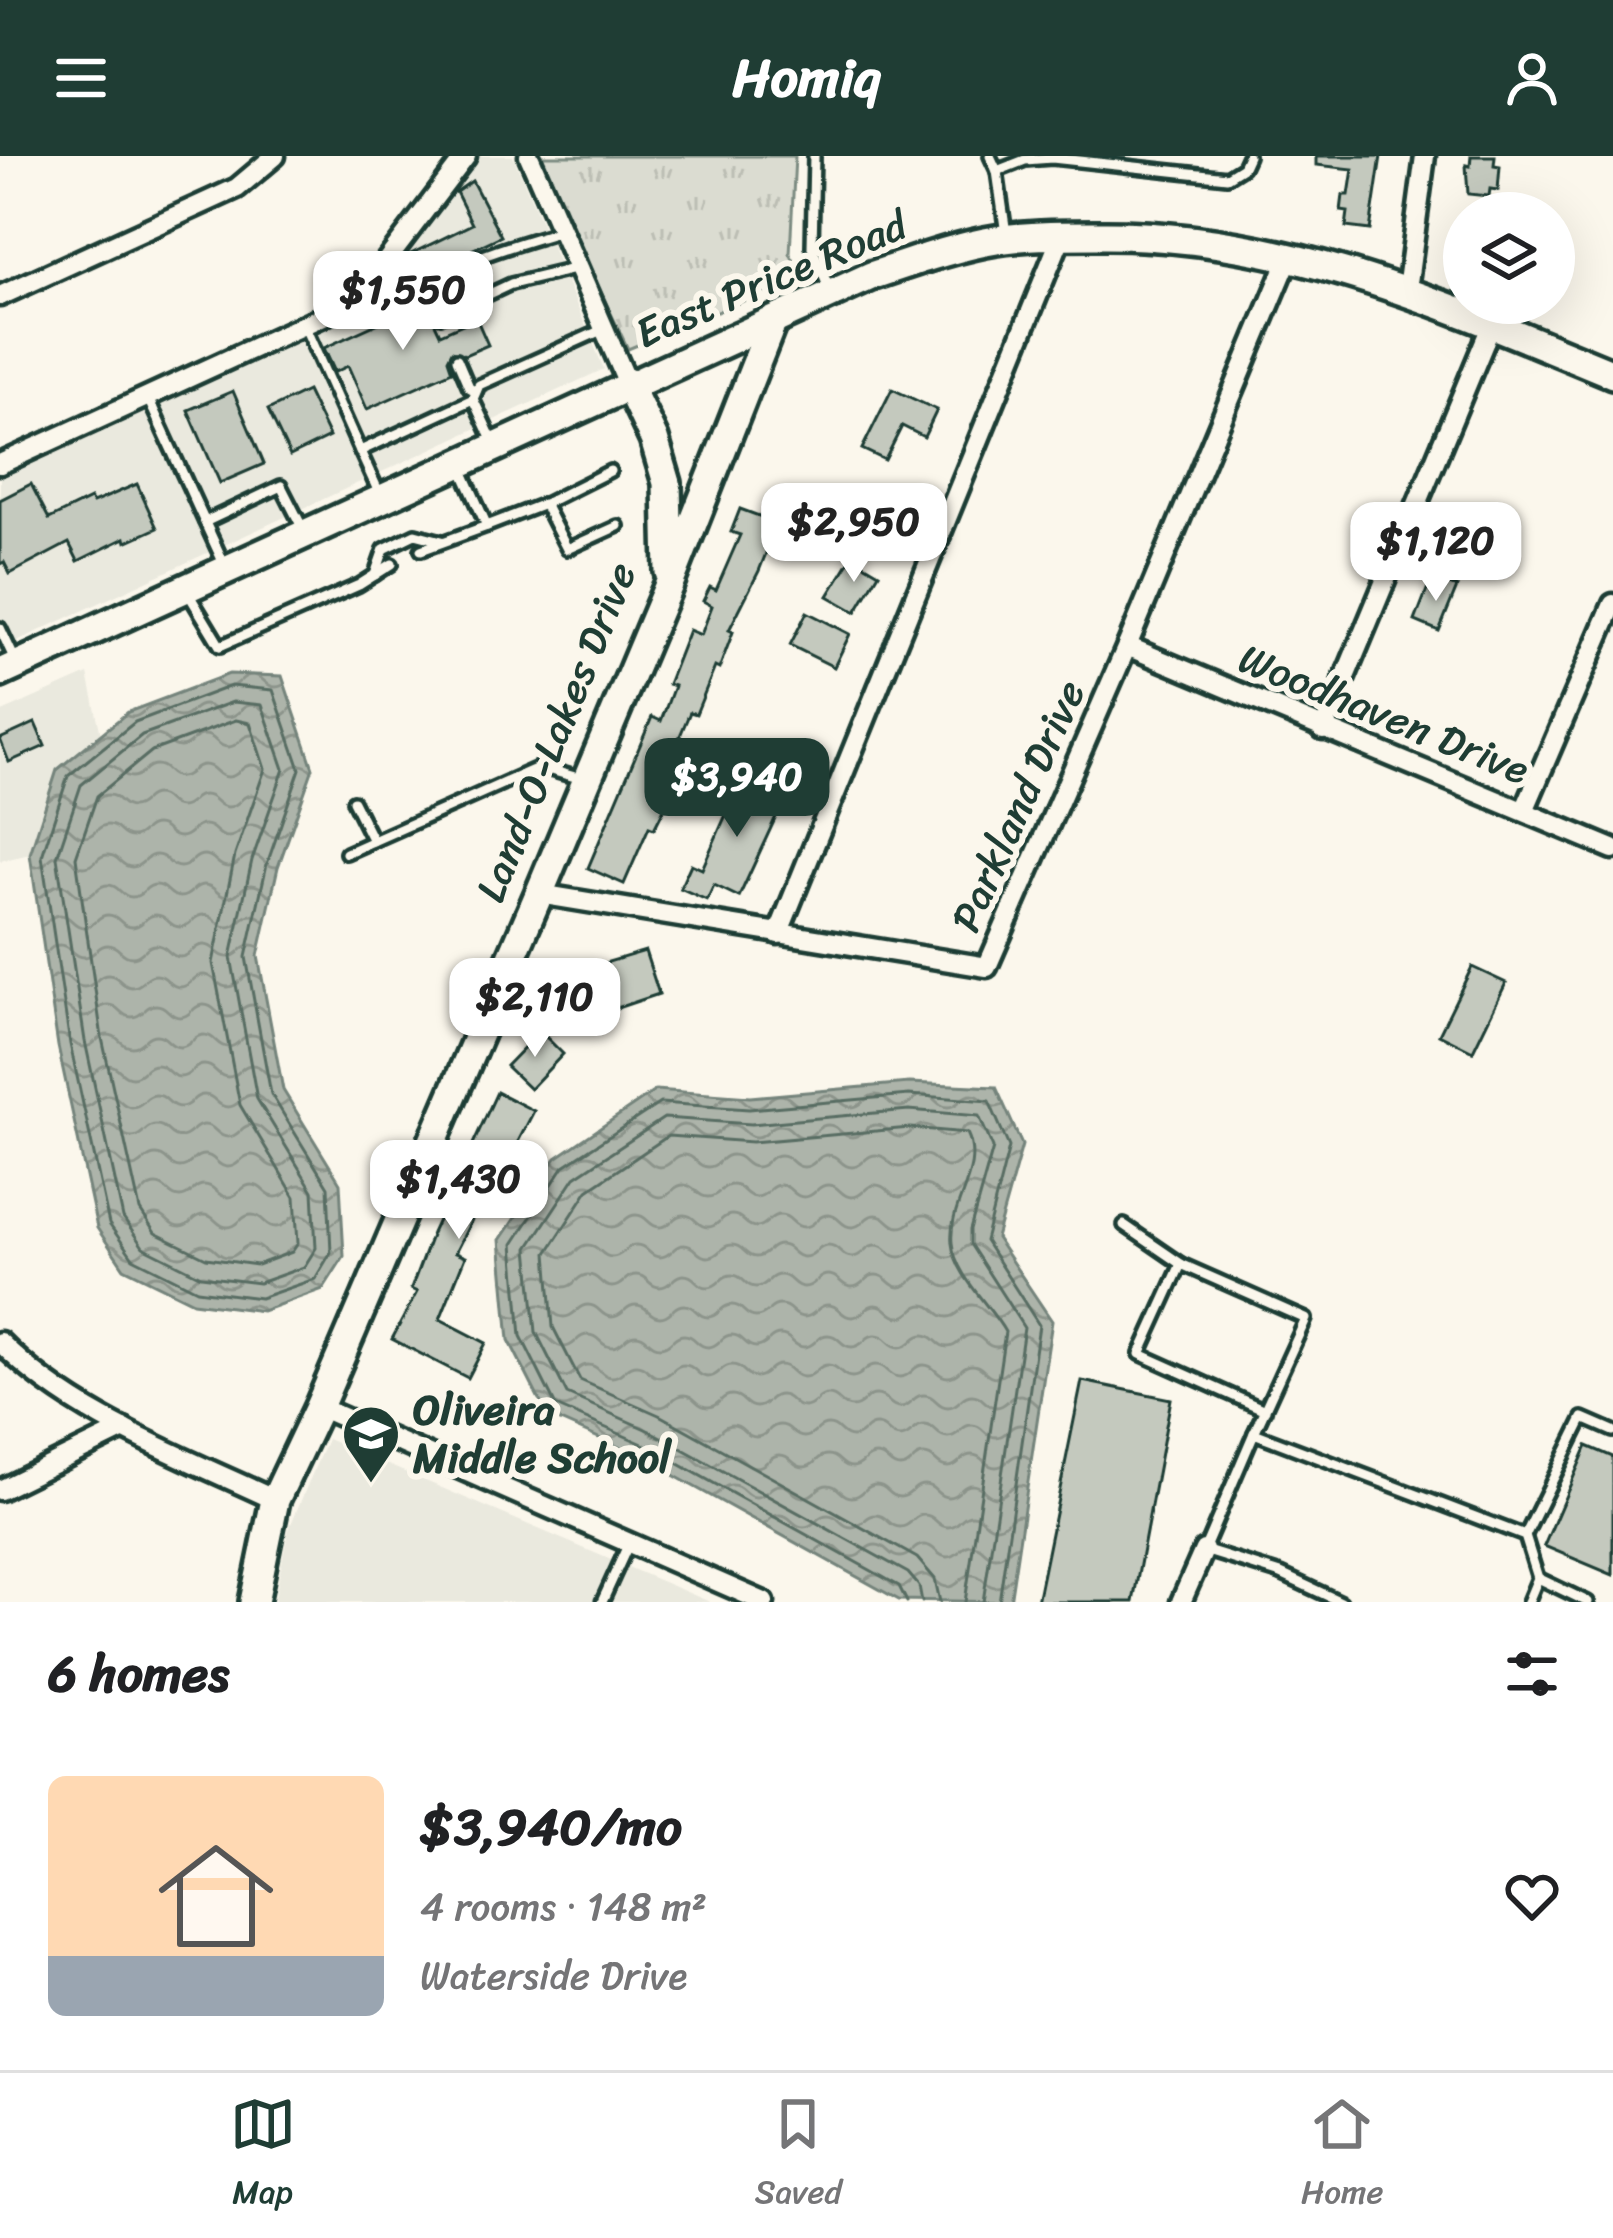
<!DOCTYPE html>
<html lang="en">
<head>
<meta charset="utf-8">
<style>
  body { margin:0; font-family:Sriracha,sans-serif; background:#f2f2f2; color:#202124; height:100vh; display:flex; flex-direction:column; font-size:45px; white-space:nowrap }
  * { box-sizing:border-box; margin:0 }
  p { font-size:39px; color:#757577 }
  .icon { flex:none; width:66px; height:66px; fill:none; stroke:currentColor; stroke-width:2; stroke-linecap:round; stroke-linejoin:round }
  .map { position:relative; height:1446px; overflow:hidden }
  .details { display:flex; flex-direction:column; background:#fff; flex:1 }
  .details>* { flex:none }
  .tools { position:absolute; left:1443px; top:36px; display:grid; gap:24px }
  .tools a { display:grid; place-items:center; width:132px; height:132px; border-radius:50%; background:#fff; box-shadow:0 12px 48px #0002; font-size:60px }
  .price { position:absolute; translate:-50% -102px; padding:0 27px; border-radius:24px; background:#fff; color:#222; font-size:39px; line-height:78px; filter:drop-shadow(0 3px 6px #0008) }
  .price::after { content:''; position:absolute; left:50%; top:72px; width:36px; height:27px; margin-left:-18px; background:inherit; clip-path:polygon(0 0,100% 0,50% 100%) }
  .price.current { background:#1f3d34; color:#fff }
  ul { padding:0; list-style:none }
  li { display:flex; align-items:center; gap:36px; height:300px; padding:0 48px }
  li span { display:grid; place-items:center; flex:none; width:336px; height:240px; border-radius:18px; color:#555 }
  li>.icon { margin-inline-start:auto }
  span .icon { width:144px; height:144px; fill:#fffc; stroke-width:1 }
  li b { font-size:51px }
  h2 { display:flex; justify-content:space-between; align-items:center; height:144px; padding:0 48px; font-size:51px }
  header { display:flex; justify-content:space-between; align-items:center; height:156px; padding:0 48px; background:#1f3d34; color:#fff; font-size:54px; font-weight:800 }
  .menu { display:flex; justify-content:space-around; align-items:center; height:168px; border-top:3px solid #e0e0e0; background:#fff; font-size:33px; color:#757577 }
  .menu a { display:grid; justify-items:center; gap:6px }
  .menu .current { color:#1f3d34 }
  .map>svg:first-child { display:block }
  .built { fill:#eae9de }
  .grass { fill:url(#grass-tufts); stroke:#7d8c82; stroke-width:3 }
  .water { fill:url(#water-waves); stroke:#74847b; stroke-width:3 }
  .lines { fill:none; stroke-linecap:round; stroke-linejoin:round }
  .shore { stroke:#586d63; stroke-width:3 }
  .building { fill:#c4c9be; stroke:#1f3d34; stroke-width:3 }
  .lane-casing { stroke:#1f3d34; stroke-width:18 }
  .street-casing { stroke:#1f3d34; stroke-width:27 }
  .secondary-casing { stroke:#1f3d34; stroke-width:36 }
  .lane { stroke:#fbf7ec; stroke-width:9 }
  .street { stroke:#fbf7ec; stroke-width:18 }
  .secondary { stroke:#fbf7ec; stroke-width:27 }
  .labels { text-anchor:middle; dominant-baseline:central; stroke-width:12; stroke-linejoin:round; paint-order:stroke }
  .street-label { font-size:42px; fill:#1f3d34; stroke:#fbf7ec }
  .poi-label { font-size:42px; font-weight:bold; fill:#1f3d34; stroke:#fbf7ec; text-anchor:start }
</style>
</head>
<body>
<header><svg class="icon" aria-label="menu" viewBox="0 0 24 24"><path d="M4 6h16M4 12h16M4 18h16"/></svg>Homiq<svg class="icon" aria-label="person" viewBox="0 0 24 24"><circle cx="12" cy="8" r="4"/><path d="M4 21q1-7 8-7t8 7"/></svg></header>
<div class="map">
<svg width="1613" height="1446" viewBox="0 0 1613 1446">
  <defs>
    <pattern id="grass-tufts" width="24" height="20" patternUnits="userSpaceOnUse" patternTransform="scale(3)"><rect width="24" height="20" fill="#dbdcd1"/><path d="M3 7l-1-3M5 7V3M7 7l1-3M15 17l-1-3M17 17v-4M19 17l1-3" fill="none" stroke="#bcbeb4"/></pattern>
    <pattern id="water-waves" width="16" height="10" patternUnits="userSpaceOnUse" patternTransform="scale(3)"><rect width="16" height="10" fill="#adb4aa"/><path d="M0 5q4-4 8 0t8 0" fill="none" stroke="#8c948b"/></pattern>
  </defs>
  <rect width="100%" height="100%" fill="#fbf7ec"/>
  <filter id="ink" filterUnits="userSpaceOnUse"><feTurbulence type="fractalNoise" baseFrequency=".00833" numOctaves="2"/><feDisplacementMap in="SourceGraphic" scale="24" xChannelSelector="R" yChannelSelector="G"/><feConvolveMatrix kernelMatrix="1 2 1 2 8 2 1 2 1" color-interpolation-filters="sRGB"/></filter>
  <g filter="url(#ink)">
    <!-- built -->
    <g class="built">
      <path d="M 462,0 L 513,0 L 604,213 L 0,493 L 0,297 L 363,136 Z"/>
      <path d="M 88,518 L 101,579 L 57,614 L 30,698 L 0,705 L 0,557 Z"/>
      <path d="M 327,1283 L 710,1446 L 274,1446 L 288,1375 Z"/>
    </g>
    <!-- grass -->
    <path class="grass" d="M 536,0 L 795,0 L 790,98 L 803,120 L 628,193 Z"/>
    <!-- water -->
    <g class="water">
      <path d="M 229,518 L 282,520 L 313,612 L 278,711 L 258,800 L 283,934 L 340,1027 L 344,1100 L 323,1133 L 262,1155 L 193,1146 L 124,1112 L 97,1072 L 58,890 L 30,698 L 57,614 L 128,556 Z"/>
      <path d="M 909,927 L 996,931 L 1022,989 L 996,1082 L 1052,1165 L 1010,1446 L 899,1444 L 637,1299 L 547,1259 L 509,1184 L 500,1084 L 556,1002 L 656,934 L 750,941 Z"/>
    </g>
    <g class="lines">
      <!-- shore -->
      <g class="shore">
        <path d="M 231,530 L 273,534 L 300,613 L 267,708 L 246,801 L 271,938 L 328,1031 L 331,1096 L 315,1123 L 260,1142 L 197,1134 L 133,1102 L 109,1068 L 70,888 L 42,700 L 68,620 L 135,566 Z"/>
        <path d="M 233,546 L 262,549 L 284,613 L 252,704 L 231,801 L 257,943 L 313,1035 L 316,1092 L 304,1111 L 259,1127 L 201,1120 L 143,1091 L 123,1062 L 85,885 L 57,701 L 81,629 L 142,579 Z"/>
        <path d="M 236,564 L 250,567 L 265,613 L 235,699 L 213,807 L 240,949 L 295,1041 L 298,1087 L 292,1096 L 257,1109 L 206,1102 L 155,1077 L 140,1054 L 102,882 L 76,701 L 97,640 L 152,595 Z"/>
        <path d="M 907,1446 L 899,1430 L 643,1288 L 556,1250 L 521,1180 L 513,1088 L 564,1010 L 660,947 L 749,953 L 909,939 L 989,945 L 1009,991 L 985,1085 L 1039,1169 L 999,1446"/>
        <path d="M 922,1446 L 919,1430 L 908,1417 L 650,1275 L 567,1238 L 536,1176 L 528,1092 L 575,1021 L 664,962 L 751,968 L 909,954 L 979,960 L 993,992 L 970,1074 L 970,1088 L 1024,1172 L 983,1446"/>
        <path d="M 940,1446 L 935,1423 L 917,1402 L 659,1259 L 580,1224 L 553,1171 L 547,1097 L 588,1034 L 668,980 L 752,986 L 910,972 L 967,977 C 985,1014 948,1048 952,1087 C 955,1119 990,1149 1005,1176 L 965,1446"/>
      </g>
    </g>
    <!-- building -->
    <g class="building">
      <path d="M 1316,0 L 1381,0 L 1370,74 L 1346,71 L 1348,56 L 1341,55 L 1343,39 L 1349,39 L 1353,13 L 1316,9 Z"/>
      <path d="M 1471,0 L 1495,0 L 1494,9 L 1500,10 L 1498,34 L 1490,33 L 1489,40 L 1468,38 L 1466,9 L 1470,10 Z"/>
      <path d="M 472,25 L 501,80 L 412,122 L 403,105 L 407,100 L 472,68 L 456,36 Z"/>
      <path d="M 425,146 L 440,178 L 465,167 L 462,161 L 467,155 L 473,155 L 488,189 L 465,199 L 452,195 L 448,203 L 452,215 L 367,253 L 348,210 L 335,216 L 324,192 Z"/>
      <path d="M 892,233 L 937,254 L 924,281 L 902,270 L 885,304 L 862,293 Z"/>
      <path d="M 233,235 L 264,308 L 220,327 L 188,254 Z"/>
      <path d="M 307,235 L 329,281 L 290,300 L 268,254 Z"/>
      <path d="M 31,328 L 49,363 L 90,343 L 93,347 L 137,328 L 157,372 L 126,386 L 125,382 L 78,405 L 69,387 L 10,418 L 4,406 L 0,408 L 0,344 Z"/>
      <path d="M 740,353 L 778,367 L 759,415 L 729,474 L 733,476 L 719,513 L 715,511 L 696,558 L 690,556 L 661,625 L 657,638 L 669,643 L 654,673 L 649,671 L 624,728 L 588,712 L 652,561 L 661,565 L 674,530 L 668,528 L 689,474 L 701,479 L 712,450 L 703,445 L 710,431 L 716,434 L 740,379 L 731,376 Z"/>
      <path d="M 852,401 L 879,417 L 856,456 L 828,440 Z"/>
      <path d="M 1432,421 L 1457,431 L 1439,475 L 1415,465 Z"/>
      <path d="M 807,456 L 850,478 L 834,511 L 790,489 Z"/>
      <path d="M 35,567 L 45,590 L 9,606 L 0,583 Z"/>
      <path d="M 744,618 L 787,637 L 739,741 L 714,729 L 707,744 L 680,732 L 691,708 L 702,713 Z"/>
      <path d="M 645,795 L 659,838 L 617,852 L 614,841 L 552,863 L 541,829 L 555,824 L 552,815 L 582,804 L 585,813 Z"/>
      <path d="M 1472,811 L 1506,827 L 1473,895 L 1439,878 Z"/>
      <path d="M 540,875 L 563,898 L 530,933 L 506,910 Z"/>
      <path d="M 497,936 L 534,955 L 495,1030 L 490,1028 L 455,1097 L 465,1101 L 440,1163 L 486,1187 L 468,1222 L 392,1183 L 417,1136 L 411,1133 L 432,1077 Z"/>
      <path d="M 1082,1225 L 1171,1243 L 1133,1446 L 1037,1446 Z"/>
      <path d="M 1587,1290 L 1613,1301 L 1613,1419 L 1544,1390 Z"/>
    </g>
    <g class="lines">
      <!-- lane casing -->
      <g class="lane-casing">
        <g id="lane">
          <path d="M 814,0 L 812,91 L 830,135"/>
          <path d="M 990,0 L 997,15 L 1006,78"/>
          <path d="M 997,15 L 1025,4 L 1052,2 L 1227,21 L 1243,11 L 1248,0"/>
          <path d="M 383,115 L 401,128 L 432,139"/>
          <path d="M 470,147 L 511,128 L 578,112"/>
          <path d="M 458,153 L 441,160 C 438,152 431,142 432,133 C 436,109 536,83 561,75"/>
          <path d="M 304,169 L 360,295"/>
          <path d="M 457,203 L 469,231 L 476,235"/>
          <path d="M 147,240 L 225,410"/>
          <path d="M 473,243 L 479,229 L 604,173"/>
          <path d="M 610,315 L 544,348 L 567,393 L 618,370"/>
          <path d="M 381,341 L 360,295 L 473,243 L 493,286"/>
          <path d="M 205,366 L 281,330 L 303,373"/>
          <path d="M 487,370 L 544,348"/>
          <path d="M 421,394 L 487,370 L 462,314"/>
          <path d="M 375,419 L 384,393 L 415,378 L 442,385"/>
          <path d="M 188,437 L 220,490 L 359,429 L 392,408"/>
          <path d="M 0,472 L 15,504"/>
          <path d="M 353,645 L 373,685"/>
          <path d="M 346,697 L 540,611 L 582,623"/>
          <path d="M 1124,1069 L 1181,1108"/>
          <path d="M 1254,1277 L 1306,1163 L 1181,1108 L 1140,1198 L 1265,1254"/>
          <path d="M 1525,1380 L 1583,1262 L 1613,1275"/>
          <path d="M 1538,1422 L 1588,1446"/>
          <path d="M 602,1446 L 629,1387"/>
          <path d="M 1341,1446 L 1281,1418 L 1204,1394 L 1254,1277 L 1525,1380 L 1538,1422 L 1528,1446"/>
        </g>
      </g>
      <!-- street casing -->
      <g class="street-casing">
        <g id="street">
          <path d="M 529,0 L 629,230"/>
          <path d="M 1407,134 L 1425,0"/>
          <path d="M 0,140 L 237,32 L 275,0"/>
          <path d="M 0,308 L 356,145 L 466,0"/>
          <path d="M 1127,490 L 1613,693"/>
          <path d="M 1323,574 L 1492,168"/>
          <path d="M 1524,655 L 1613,448"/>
          <path d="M 539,738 L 987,811 L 1127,490 L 1290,99"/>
          <path d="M 778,778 L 1062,79"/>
          <path d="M 0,1186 C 73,1261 182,1300 275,1344"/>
          <path d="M 319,1251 L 764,1446"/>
          <path d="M 0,1334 L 124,1273"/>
          <path d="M 1181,1446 L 1204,1394"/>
        </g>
      </g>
      <!-- secondary casing -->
      <g class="secondary-casing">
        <g id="secondary">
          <path d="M 629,230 L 654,283 L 667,327 L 669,416"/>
          <path d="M 0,517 L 871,120 C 909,107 946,94 985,86 C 1021,79 1059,79 1095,79 C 1283,76 1443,148 1613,218"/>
          <path d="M 254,1446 L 275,1344 L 319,1251 L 539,738 L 670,426 L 772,167"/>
        </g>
      </g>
      <!-- lane -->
      <use href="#lane" class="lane"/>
      <!-- street -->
      <use href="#street" class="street"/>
      <!-- secondary -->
      <use href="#secondary" class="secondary"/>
    </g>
  </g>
  <!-- icons -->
  <defs>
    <g id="school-pin" transform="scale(3)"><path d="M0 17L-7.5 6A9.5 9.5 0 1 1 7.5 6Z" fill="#1f3d34" stroke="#fbf7ec"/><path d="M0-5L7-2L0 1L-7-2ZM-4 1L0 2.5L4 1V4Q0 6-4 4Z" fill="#fff"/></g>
  </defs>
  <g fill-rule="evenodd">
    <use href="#school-pin" x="371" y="1278"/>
  </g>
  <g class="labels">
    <!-- street labels -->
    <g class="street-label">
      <text transform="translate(771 123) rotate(-23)">East Price Road</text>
      <text transform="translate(1384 558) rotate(22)">Woodhaven Drive</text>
      <text transform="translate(556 576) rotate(-68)">Land-O-Lakes Drive</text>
      <text transform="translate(1018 650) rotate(-66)">Parkland Drive</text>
    </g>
    <!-- poi labels -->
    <g class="poi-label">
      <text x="413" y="1254">Oliveira<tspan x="413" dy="48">Middle School</tspan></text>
    </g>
  </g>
</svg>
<div class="tools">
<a><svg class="icon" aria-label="layers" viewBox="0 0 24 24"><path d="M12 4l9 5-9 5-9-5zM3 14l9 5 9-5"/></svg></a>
</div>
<b class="price" style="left:403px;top:197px">$1,550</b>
<b class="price" style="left:854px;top:429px">$2,950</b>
<b class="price" style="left:1436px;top:448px">$1,120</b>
<b class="price current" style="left:737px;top:684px">$3,940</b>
<b class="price" style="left:535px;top:904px">$2,110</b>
<b class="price" style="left:459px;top:1086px">$1,430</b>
</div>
<section class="details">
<h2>6 homes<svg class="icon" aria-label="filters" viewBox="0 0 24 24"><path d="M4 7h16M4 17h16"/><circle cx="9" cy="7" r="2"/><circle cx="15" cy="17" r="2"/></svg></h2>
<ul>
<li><span style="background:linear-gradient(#ffd9b3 75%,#9aa5b1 0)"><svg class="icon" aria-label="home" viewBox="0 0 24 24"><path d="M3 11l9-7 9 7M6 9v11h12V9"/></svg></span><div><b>$3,940/mo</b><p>4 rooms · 148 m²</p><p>Waterside Drive</p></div><svg class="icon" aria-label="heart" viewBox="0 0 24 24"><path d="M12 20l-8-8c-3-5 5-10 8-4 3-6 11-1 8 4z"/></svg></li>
</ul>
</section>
<nav class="menu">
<a class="current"><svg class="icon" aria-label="map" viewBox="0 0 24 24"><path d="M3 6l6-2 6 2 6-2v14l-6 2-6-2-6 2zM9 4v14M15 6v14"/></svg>Map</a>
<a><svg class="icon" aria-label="saved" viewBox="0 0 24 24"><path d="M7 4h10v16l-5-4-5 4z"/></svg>Saved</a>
<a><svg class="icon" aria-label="home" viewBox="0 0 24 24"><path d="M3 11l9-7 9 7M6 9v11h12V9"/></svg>Home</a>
</nav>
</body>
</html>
